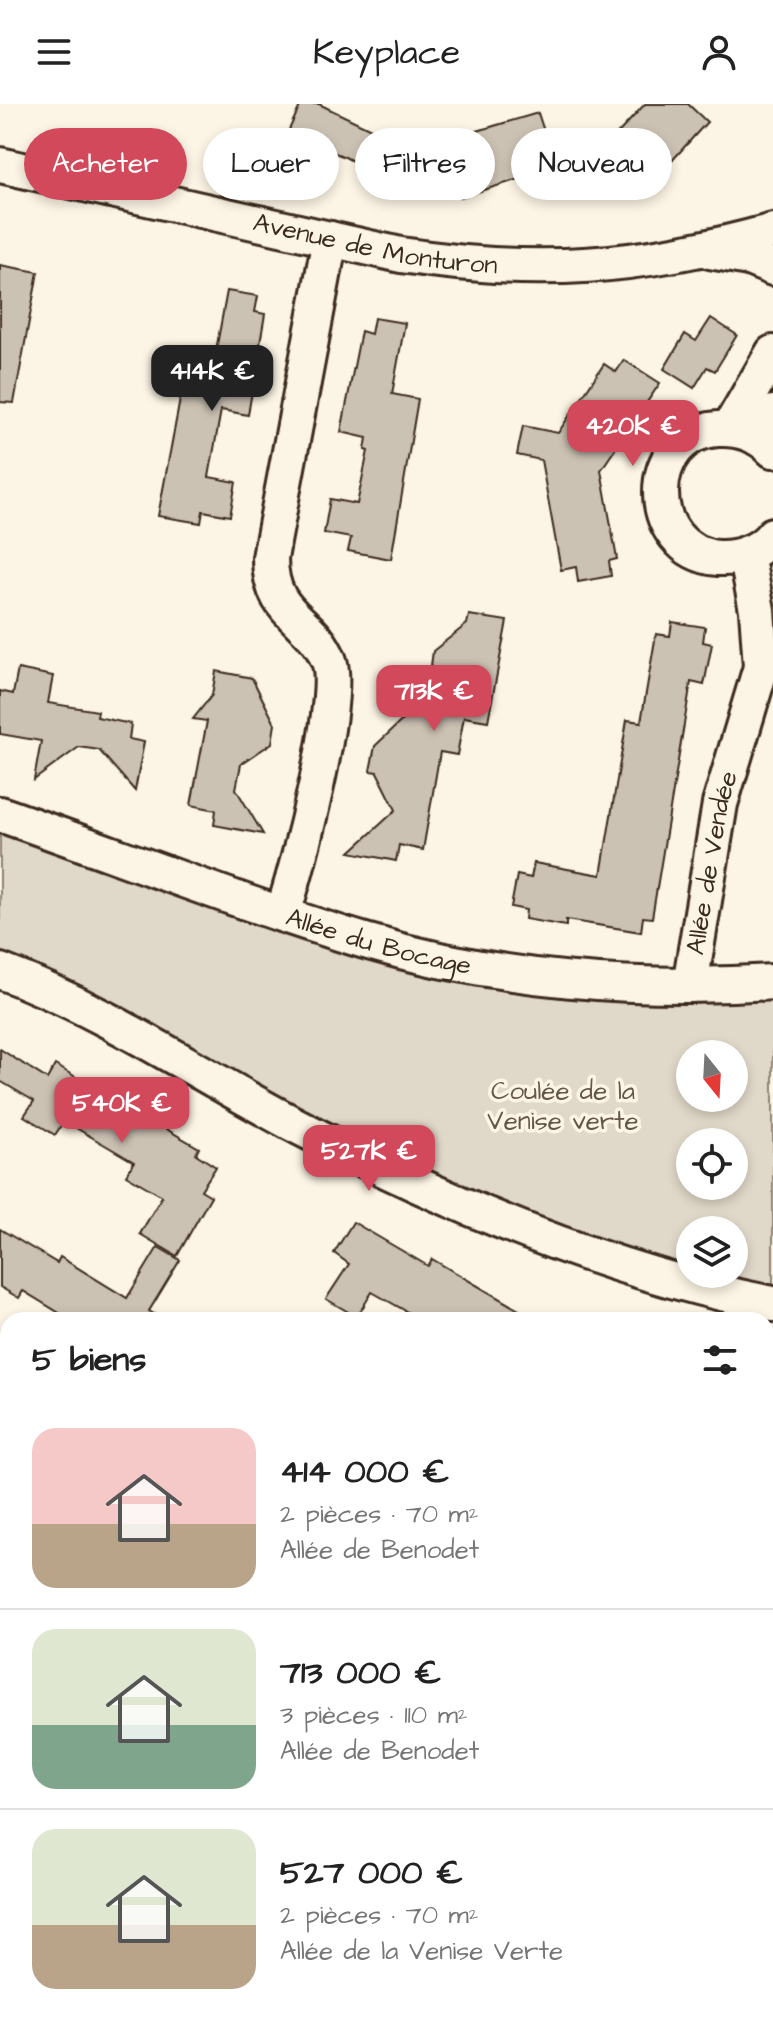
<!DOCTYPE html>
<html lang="fr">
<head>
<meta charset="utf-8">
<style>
  body { margin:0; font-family:"Architects Daughter",sans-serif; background:#f2f2f2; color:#222; height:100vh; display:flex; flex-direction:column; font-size:30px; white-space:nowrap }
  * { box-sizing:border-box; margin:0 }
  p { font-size:26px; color:#767676 }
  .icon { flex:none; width:44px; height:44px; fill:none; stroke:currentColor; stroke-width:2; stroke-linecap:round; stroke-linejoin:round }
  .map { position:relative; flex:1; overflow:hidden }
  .panel { position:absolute; left:0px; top:1208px; width:774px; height:714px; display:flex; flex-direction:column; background:#fff; border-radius:24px 24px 0 0; box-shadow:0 4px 12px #0003 }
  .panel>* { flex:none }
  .guide { position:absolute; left:24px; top:24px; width:726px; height:72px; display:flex; gap:16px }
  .needle { width:52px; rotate:162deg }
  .controls { position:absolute; left:676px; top:936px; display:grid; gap:16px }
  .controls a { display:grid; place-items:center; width:72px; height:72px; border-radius:50%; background:#fff; box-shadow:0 4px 12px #0003; font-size:40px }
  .price { position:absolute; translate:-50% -68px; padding:0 18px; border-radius:16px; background:#d1495b; color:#fff; font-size:26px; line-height:52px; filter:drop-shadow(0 2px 4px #0008) }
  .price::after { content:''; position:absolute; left:50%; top:48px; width:24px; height:18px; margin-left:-12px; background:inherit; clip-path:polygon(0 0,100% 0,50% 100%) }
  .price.active { background:#222; color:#fff }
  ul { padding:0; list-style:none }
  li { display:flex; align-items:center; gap:24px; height:200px; padding:0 32px }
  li+li { border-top:2px solid #e0e0e0 }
  li span { display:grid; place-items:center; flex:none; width:224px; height:160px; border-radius:24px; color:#555 }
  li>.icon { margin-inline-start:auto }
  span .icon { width:96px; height:96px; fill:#fffc; stroke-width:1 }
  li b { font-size:34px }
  h2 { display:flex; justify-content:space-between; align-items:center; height:96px; padding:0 32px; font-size:34px }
  .chip { padding:0 28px; border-radius:36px; background:#fff; box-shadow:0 4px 12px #0003; font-size:28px; line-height:72px }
  .chip.active { background:#d1495b; color:#fff }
  header { display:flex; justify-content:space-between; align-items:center; height:104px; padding:0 32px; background:#fff; font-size:36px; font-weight:600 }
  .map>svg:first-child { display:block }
  .green { fill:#e0d8c8; stroke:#8e8173; stroke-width:2; fill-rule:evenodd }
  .building { fill:#ccc2b3; stroke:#3b2a1e; stroke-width:2 }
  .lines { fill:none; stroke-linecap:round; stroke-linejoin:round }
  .street-casing { stroke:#3b2a1e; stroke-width:40 }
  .street { stroke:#fcf5e5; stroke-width:34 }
  .labels { text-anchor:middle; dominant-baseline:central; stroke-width:7; stroke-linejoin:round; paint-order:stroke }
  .street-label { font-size:26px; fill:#3b2a1e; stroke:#fcf5e5 }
  .park-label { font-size:26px; fill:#645648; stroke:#fcf5e5 }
</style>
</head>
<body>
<header><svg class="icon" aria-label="menu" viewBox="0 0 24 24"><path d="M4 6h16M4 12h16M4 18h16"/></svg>Keyplace<svg class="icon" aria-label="person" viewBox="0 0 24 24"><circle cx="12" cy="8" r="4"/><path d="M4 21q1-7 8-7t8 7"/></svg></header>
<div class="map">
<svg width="773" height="1921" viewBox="0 0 773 1921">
  <rect width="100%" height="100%" fill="#fcf5e5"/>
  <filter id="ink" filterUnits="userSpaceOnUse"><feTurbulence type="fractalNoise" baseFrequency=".0125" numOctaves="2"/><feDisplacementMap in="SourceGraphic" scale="16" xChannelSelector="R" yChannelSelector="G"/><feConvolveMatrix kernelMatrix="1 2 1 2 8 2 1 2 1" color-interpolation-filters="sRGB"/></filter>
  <g filter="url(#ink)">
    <!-- green -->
    <path class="green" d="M 0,710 L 435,853 L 773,876 L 773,1200 L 617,1158 L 0,867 ZM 690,950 L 734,950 L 734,994 L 690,994 ZM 690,1038 L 734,1038 L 734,1082 L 690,1082 ZM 690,1126 L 734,1126 L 734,1170 L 690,1170 Z"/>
    <!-- building -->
    <g class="building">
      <path d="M 301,0 L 319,0 L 417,47 L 400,83 L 345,53 L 287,30 Z"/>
      <path d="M 645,0 L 688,0 L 707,18 L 640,92 L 597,52 Z"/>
      <path d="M 538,9 L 556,64 L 461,93 L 443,37 Z"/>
      <path d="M 0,161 L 38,168 L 14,299 L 0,298 Z"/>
      <path d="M 227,187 L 258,192 L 255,208 L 265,210 L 248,311 L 221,306 L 209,373 L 236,378 L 230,412 L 203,407 L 201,419 L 158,412 L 188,253 L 214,257 Z"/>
      <path d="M 374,214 L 405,219 L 392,290 L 418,295 L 391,455 L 348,447 L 351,434 L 324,429 L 330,395 L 357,400 L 368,347 L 365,346 L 367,334 L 341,328 L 361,227 L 371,230 Z"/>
      <path d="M 711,214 L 737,231 L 715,267 L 707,263 L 694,284 L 664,265 L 685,230 L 696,237 Z"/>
      <path d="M 624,256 L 660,279 L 601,366 L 617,455 L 609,457 L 611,472 L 578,478 L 576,463 L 561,466 L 541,356 L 517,351 L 523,322 L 558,329 L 604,260 L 616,268 Z"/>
      <path d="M 469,511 L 507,517 L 488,617 L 464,613 L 457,651 L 440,648 L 423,746 L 399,741 L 396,757 L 350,748 L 396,706 L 377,668 L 370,667 L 375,642 L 415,604 L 425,606 L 433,547 L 467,520 Z"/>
      <path d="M 672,518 L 705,523 L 703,538 L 712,540 L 704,581 L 691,578 L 652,814 L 643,813 L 641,828 L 566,816 L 566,822 L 525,815 L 526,806 L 511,803 L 517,771 L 531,774 L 534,759 L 601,771 L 627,616 L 641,618 L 656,530 L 670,532 Z"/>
      <path d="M 18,565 L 53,572 L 48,599 L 98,607 L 97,613 L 131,620 L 129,635 L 144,638 L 135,687 L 99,646 L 79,643 L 34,676 L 41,637 L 0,630 L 0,587 L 13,590 Z"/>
      <path d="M 216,567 L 252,574 L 275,620 L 272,639 L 241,660 L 236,685 L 263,730 L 214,721 L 216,706 L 191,701 L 207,617 L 193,615 L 212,591 Z"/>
      <path d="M 0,945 L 47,975 L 55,961 L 199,1044 L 196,1050 L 216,1063 L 201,1086 L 211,1092 L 177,1152 L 140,1130 L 162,1092 L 126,1071 L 134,1058 L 64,1017 L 55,1031 L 24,1012 L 34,997 L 0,977 Z"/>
      <path d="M 353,1118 L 428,1162 L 432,1155 L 536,1216 L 422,1216 L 372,1188 L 357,1213 L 326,1195 L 349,1160 L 334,1149 Z"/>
      <path d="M 0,1125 L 57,1159 L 60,1153 L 127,1194 L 158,1143 L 180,1156 L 149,1207 L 164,1216 L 71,1216 L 23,1187 L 19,1194 L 0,1183 Z"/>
    </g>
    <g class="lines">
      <!-- street casing -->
      <g class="street-casing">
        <g id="street">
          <path id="s1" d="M 0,61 L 401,151 C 537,172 641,164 773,127"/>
          <path d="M 710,147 L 749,154 L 773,164"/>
          <path d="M 729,325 L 773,249"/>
          <path d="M 758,334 L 773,309"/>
          <path d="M 773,346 C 757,330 740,324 718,325 C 641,330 643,447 718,454 C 738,455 761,447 773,431"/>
          <path id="s2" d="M 0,710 C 121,752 242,800 365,837 C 495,876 639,887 773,878"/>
          <path d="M 283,809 C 297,766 343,593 329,557 C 312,513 270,514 270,454 L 330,135"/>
          <path d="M 0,867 C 107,907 201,972 301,1024 C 446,1099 613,1170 773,1200"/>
          <path id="s3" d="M 690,881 L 720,700 L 761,563 L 757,506 L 746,450"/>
          <path d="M 0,1262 L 8,1267"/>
          <path d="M 4,1603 L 8,1592"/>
          <path d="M 591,1914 L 591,1921"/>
          <path d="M 228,1921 L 231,1914"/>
        </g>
      </g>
      <!-- street -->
      <use href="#street" class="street"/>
    </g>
  </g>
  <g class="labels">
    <!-- street labels -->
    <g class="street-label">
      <text stroke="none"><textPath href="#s1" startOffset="384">Avenue de Monturon</textPath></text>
      <text stroke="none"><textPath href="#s3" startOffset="124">Allée de Vendée</textPath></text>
      <text stroke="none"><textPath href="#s2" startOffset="400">Allée du Bocage</textPath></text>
    </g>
    <!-- park labels -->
    <g class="park-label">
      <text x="563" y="987">Coulée de la<tspan x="563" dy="30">Venise verte</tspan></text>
    </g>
  </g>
</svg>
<div class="controls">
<a><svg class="needle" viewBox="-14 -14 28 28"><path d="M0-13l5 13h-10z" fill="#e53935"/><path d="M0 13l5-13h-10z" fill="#767676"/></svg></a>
<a><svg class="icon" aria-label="locate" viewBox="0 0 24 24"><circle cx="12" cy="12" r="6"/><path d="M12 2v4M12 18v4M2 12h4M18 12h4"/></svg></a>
<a><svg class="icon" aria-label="layers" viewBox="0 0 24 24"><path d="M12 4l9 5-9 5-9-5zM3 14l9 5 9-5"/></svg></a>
</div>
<b class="price active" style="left:212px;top:309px">414K €</b>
<b class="price" style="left:633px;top:364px">420K €</b>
<b class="price" style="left:434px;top:629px">713K €</b>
<b class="price" style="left:122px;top:1041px">540K €</b>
<b class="price" style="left:369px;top:1089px">527K €</b>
<div class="guide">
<a class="chip active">Acheter</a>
<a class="chip">Louer</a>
<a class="chip">Filtres</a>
<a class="chip">Nouveau</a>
</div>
<section class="panel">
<h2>5 biens<svg class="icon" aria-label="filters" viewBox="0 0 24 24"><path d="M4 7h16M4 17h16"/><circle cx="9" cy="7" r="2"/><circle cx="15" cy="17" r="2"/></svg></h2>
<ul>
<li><span style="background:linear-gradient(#f6c9c9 60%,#b9a48a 0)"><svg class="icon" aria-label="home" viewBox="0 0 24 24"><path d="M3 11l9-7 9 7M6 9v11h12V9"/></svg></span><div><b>414 000 €</b><p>2 pièces · 70 m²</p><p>Allée de Benodet</p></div></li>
<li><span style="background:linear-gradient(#dfe7d0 60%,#7fa58c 0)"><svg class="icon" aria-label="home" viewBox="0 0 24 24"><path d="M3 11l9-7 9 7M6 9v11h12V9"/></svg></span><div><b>713 000 €</b><p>3 pièces · 110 m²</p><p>Allée de Benodet</p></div></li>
<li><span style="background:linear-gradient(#dfe7d0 60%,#b9a48a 0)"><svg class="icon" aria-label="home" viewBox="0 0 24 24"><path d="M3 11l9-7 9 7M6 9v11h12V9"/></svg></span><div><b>527 000 €</b><p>2 pièces · 70 m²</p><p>Allée de la Venise Verte</p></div></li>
</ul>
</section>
</div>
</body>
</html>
